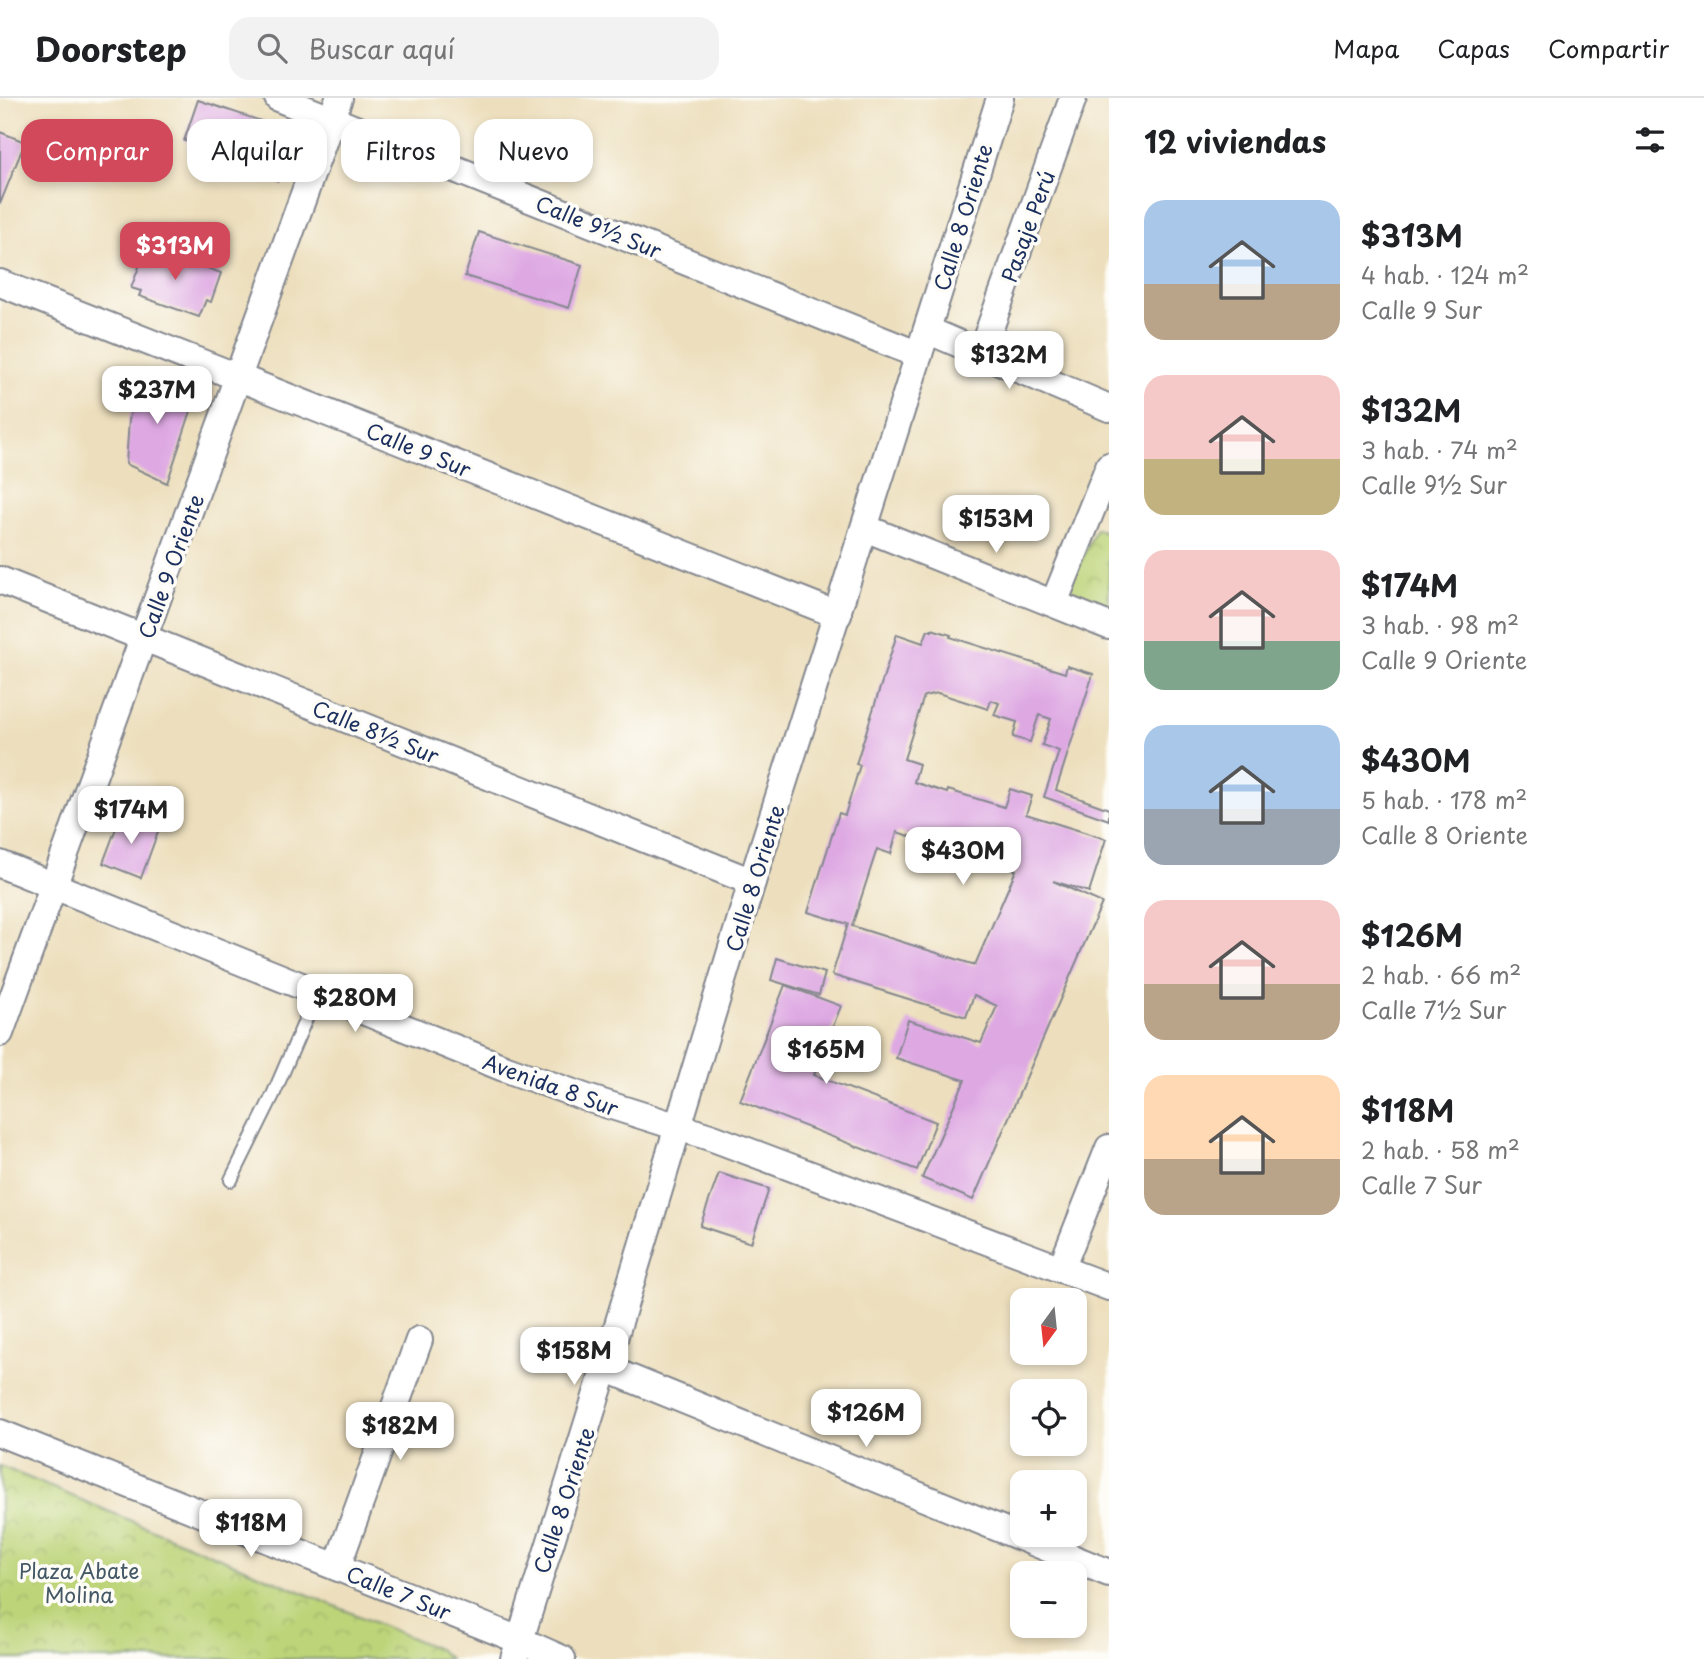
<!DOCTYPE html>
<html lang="es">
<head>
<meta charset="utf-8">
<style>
  body { margin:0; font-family:"Playpen Sans",sans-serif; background:#f2f2f2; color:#202124; height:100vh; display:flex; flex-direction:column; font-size:26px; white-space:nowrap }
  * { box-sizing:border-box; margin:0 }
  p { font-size:23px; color:#757577 }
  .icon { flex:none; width:38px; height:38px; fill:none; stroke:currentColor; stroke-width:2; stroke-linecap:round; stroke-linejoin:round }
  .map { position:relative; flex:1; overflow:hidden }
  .side { display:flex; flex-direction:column; background:#fff; width:595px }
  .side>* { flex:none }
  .guide { position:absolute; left:21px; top:21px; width:665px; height:63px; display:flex; gap:14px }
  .needle { width:46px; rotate:195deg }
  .fabs { position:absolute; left:1010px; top:1190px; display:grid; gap:14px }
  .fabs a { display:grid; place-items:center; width:77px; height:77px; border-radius:14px; background:#fff; box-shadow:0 4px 10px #0003; font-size:35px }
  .price { position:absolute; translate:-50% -60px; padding:0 16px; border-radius:14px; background:#fff; color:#222; font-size:23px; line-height:46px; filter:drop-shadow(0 2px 4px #0008) }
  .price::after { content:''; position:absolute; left:50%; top:42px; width:21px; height:16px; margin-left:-10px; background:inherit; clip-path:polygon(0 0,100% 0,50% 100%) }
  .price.current { background:#d1495b; color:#fff }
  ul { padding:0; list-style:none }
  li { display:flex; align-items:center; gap:21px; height:175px; padding:0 35px }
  li span { display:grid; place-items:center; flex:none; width:196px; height:140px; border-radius:21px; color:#555 }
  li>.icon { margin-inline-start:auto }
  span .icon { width:84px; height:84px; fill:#fffc; stroke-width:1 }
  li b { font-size:30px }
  h2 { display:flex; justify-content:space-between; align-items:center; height:84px; padding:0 35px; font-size:30px }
  .pill { padding:0 24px; border-radius:21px; background:#fff; box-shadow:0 4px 10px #0003; font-size:24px; line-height:63px }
  .pill.current { background:#d1495b; color:#fff }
  header { display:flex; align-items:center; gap:42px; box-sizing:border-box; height:98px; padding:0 35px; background:#fff; border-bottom:2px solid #e0e0e0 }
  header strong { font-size:33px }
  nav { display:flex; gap:38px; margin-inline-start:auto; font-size:24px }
  .search { width:490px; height:63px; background:#f2f2f2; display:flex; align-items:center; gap:18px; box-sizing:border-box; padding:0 24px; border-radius:21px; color:#757577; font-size:26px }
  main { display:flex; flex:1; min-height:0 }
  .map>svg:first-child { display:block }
  .park { fill:url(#park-crowns); stroke:#6c826c; stroke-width:2 }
  .building { fill:#dea9e3; fill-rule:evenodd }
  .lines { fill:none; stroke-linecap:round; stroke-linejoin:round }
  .service-casing { stroke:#84878e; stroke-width:16 }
  .minor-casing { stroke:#84878e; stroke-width:30 }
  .service { stroke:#fff; stroke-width:12 }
  .minor { stroke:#fff; stroke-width:26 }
  .labels { text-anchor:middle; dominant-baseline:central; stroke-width:7; stroke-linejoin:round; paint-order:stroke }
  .street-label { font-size:21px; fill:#1b2f5e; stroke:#fdfcf7 }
  .park-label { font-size:21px; fill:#445865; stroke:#fdfcf7 }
</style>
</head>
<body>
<header>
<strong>Doorstep</strong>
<div class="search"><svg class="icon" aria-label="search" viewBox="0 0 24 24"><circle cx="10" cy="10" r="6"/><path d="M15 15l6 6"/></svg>Buscar aquí</div>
<nav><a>Mapa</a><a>Capas</a><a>Compartir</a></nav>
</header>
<main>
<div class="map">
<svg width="1109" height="1561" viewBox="0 0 1109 1561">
  <defs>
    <pattern id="park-crowns" width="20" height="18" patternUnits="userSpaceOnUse" patternTransform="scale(1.75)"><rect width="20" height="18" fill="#bdd479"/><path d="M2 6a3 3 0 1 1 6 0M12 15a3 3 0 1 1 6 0" fill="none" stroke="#a2b66b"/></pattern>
  </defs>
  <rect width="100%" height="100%" fill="#fdfcf7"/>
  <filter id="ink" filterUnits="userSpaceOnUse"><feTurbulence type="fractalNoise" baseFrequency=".0143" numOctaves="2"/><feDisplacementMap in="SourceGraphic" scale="14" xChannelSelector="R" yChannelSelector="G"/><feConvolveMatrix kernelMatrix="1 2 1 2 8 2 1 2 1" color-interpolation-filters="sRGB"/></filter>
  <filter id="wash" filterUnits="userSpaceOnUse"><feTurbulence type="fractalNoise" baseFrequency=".00686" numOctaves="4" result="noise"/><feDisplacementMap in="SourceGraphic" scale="28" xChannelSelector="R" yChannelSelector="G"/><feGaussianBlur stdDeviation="1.57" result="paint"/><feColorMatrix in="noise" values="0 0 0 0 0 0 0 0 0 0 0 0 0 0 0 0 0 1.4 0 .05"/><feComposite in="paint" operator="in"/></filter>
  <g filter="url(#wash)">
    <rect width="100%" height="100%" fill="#eddfbd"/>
    <!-- park -->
    <g class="park">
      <path d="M 1096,430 L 1109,436 L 1109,511 L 1068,493 Z"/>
      <path d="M 0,1368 L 438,1551 L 450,1561 L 0,1561 Z"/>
    </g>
    <g id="blocks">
      <!-- building -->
      <g class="building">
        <path d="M 198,2 L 285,31 L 291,47 L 278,83 L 245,70 L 250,53 L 184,43 Z"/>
        <path d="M 0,34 L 25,44 L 0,106 Z"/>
        <path d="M 479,134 L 582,167 L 569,210 L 465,178 Z"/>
        <path d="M 147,148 L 221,175 L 211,204 L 206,202 L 199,219 L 139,198 L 141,193 L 131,190 Z"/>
        <path d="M 139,276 L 197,295 L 167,385 L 126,366 L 129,322 Z"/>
        <path d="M 932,531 L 951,537 L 950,539 L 1065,575 L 1067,568 L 1093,576 L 1056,692 L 1109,711 L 1109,722 L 1044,699 L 1059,653 L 1042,647 L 1051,621 L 1039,617 L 1030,644 L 1013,639 L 1017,624 L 994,617 L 999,605 L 991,602 L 988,611 L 938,595 L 924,598 L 904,661 L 919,666 L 914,684 L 947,695 L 948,692 L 1004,709 L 1010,691 L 1032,698 L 1026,716 L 1106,741 L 1089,794 L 1053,783 L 1102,805 L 973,1102 L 922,1080 L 965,982 L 896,960 L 908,922 L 981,945 L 997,908 L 974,897 L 966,919 L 832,877 L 848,826 L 808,814 L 839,715 L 845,717 L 860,667 L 856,666 L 897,536 L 923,545 L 928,532 L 932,533 ZM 897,734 L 1016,772 L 975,867 L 852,828 L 877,751 L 891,756 Z"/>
        <path d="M 121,717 L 159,731 L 141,780 L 103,765 Z"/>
        <path d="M 777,860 L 825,875 L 819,897 L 771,882 Z"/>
        <path d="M 785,887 L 841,908 L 814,977 L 936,1024 L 917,1072 L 740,1003 Z"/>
        <path d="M 719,1075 L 769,1091 L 751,1145 L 700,1128 Z"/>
      </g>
    </g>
  </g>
  <g filter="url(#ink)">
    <use href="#blocks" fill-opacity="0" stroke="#84878e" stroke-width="2"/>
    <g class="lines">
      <!-- service casing -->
      <g class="service-casing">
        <path id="service" d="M 231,1082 L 273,997 L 317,895"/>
      </g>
      <!-- minor casing -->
      <g class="minor-casing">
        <g id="minor">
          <path d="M 278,0 L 919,257"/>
          <path d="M 0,185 L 838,517"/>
          <path d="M 927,232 L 1109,310"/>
          <path d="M 981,255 L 1073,0"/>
          <path d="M 865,430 L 1109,528"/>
          <path d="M 0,482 L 752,784"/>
          <path d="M 1054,505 L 1109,368"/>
          <path d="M 0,766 L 504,970 L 590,1001 L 713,1040 L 1109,1189"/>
          <path d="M 0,935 L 339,0"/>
          <path d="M 1061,1171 L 1109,1050"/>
          <path d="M 605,1270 L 1109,1475"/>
          <path d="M 0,1335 L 519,1542 L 562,1561"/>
          <path d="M 337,1469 L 419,1242"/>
          <path d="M 514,1561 L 605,1270 L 752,784 L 1000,0"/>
        </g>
      </g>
      <!-- service -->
      <use href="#service" class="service"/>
      <!-- minor -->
      <use href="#minor" class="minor"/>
    </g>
  </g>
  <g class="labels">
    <!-- street labels -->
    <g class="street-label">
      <text transform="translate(962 119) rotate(-73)">Calle 8 Oriente</text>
      <text transform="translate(599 128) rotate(22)">Calle 9½ Sur</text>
      <text transform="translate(1027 128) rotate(-70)">Pasaje Perú</text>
      <text transform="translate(419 351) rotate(22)">Calle 9 Sur</text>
      <text transform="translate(170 468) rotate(-70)">Calle 9 Oriente</text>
      <text transform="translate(376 633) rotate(22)">Calle 8½ Sur</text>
      <text transform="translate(754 780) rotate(-73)">Calle 8 Oriente</text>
      <text transform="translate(551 986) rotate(20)">Avenida 8 Sur</text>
      <text transform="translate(563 1402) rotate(-72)">Calle 8 Oriente</text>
      <text transform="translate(399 1494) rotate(22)">Calle 7 Sur</text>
    </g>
    <!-- park labels -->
    <g class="park-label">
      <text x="79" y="1472">Plaza Abate<tspan x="79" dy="24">Molina</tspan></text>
    </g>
  </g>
</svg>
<div class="fabs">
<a><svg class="needle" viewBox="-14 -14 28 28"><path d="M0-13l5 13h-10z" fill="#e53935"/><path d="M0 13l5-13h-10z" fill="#757577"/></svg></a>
<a><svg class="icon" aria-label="locate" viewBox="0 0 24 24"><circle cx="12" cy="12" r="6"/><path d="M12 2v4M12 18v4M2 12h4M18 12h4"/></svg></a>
<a>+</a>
<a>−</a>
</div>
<b class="price current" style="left:175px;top:184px">$313M</b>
<b class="price" style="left:1009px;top:293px">$132M</b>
<b class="price" style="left:157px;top:328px">$237M</b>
<b class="price" style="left:996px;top:457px">$153M</b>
<b class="price" style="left:131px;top:748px">$174M</b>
<b class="price" style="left:963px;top:789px">$430M</b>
<b class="price" style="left:355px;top:936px">$280M</b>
<b class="price" style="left:826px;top:988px">$165M</b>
<b class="price" style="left:574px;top:1289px">$158M</b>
<b class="price" style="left:866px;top:1351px">$126M</b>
<b class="price" style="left:400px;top:1364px">$182M</b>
<b class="price" style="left:251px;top:1461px">$118M</b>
<div class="guide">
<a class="pill current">Comprar</a>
<a class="pill">Alquilar</a>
<a class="pill">Filtros</a>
<a class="pill">Nuevo</a>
</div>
</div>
<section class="side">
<h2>12 viviendas<svg class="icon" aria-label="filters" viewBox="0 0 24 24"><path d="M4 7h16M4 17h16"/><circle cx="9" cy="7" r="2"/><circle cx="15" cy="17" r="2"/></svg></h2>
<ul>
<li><span style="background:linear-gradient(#a9c7e8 60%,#b9a48a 0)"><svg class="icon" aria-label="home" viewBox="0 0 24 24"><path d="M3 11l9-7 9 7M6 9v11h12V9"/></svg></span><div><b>$313M</b><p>4 hab. · 124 m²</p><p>Calle 9 Sur</p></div></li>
<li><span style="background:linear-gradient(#f6c9c9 60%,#c2b280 0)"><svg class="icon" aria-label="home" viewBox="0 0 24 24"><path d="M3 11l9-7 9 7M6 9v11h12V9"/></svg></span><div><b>$132M</b><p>3 hab. · 74 m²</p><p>Calle 9½ Sur</p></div></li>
<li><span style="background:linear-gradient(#f6c9c9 65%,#7fa58c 0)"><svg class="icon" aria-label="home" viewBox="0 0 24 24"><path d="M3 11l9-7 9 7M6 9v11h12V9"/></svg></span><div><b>$174M</b><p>3 hab. · 98 m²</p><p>Calle 9 Oriente</p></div></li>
<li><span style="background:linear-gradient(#a9c7e8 60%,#9aa5b1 0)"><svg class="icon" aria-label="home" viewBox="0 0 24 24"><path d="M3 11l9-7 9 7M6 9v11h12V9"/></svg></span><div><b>$430M</b><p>5 hab. · 178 m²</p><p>Calle 8 Oriente</p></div></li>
<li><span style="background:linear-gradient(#f6c9c9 60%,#b9a48a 0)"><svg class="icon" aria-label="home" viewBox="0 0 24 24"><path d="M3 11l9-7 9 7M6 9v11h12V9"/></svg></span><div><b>$126M</b><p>2 hab. · 66 m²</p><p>Calle 7½ Sur</p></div></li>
<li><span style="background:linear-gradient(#ffd9b3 60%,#b9a48a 0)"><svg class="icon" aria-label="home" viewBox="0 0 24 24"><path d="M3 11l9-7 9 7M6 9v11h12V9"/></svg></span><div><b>$118M</b><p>2 hab. · 58 m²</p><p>Calle 7 Sur</p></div></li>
</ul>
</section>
</main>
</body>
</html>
